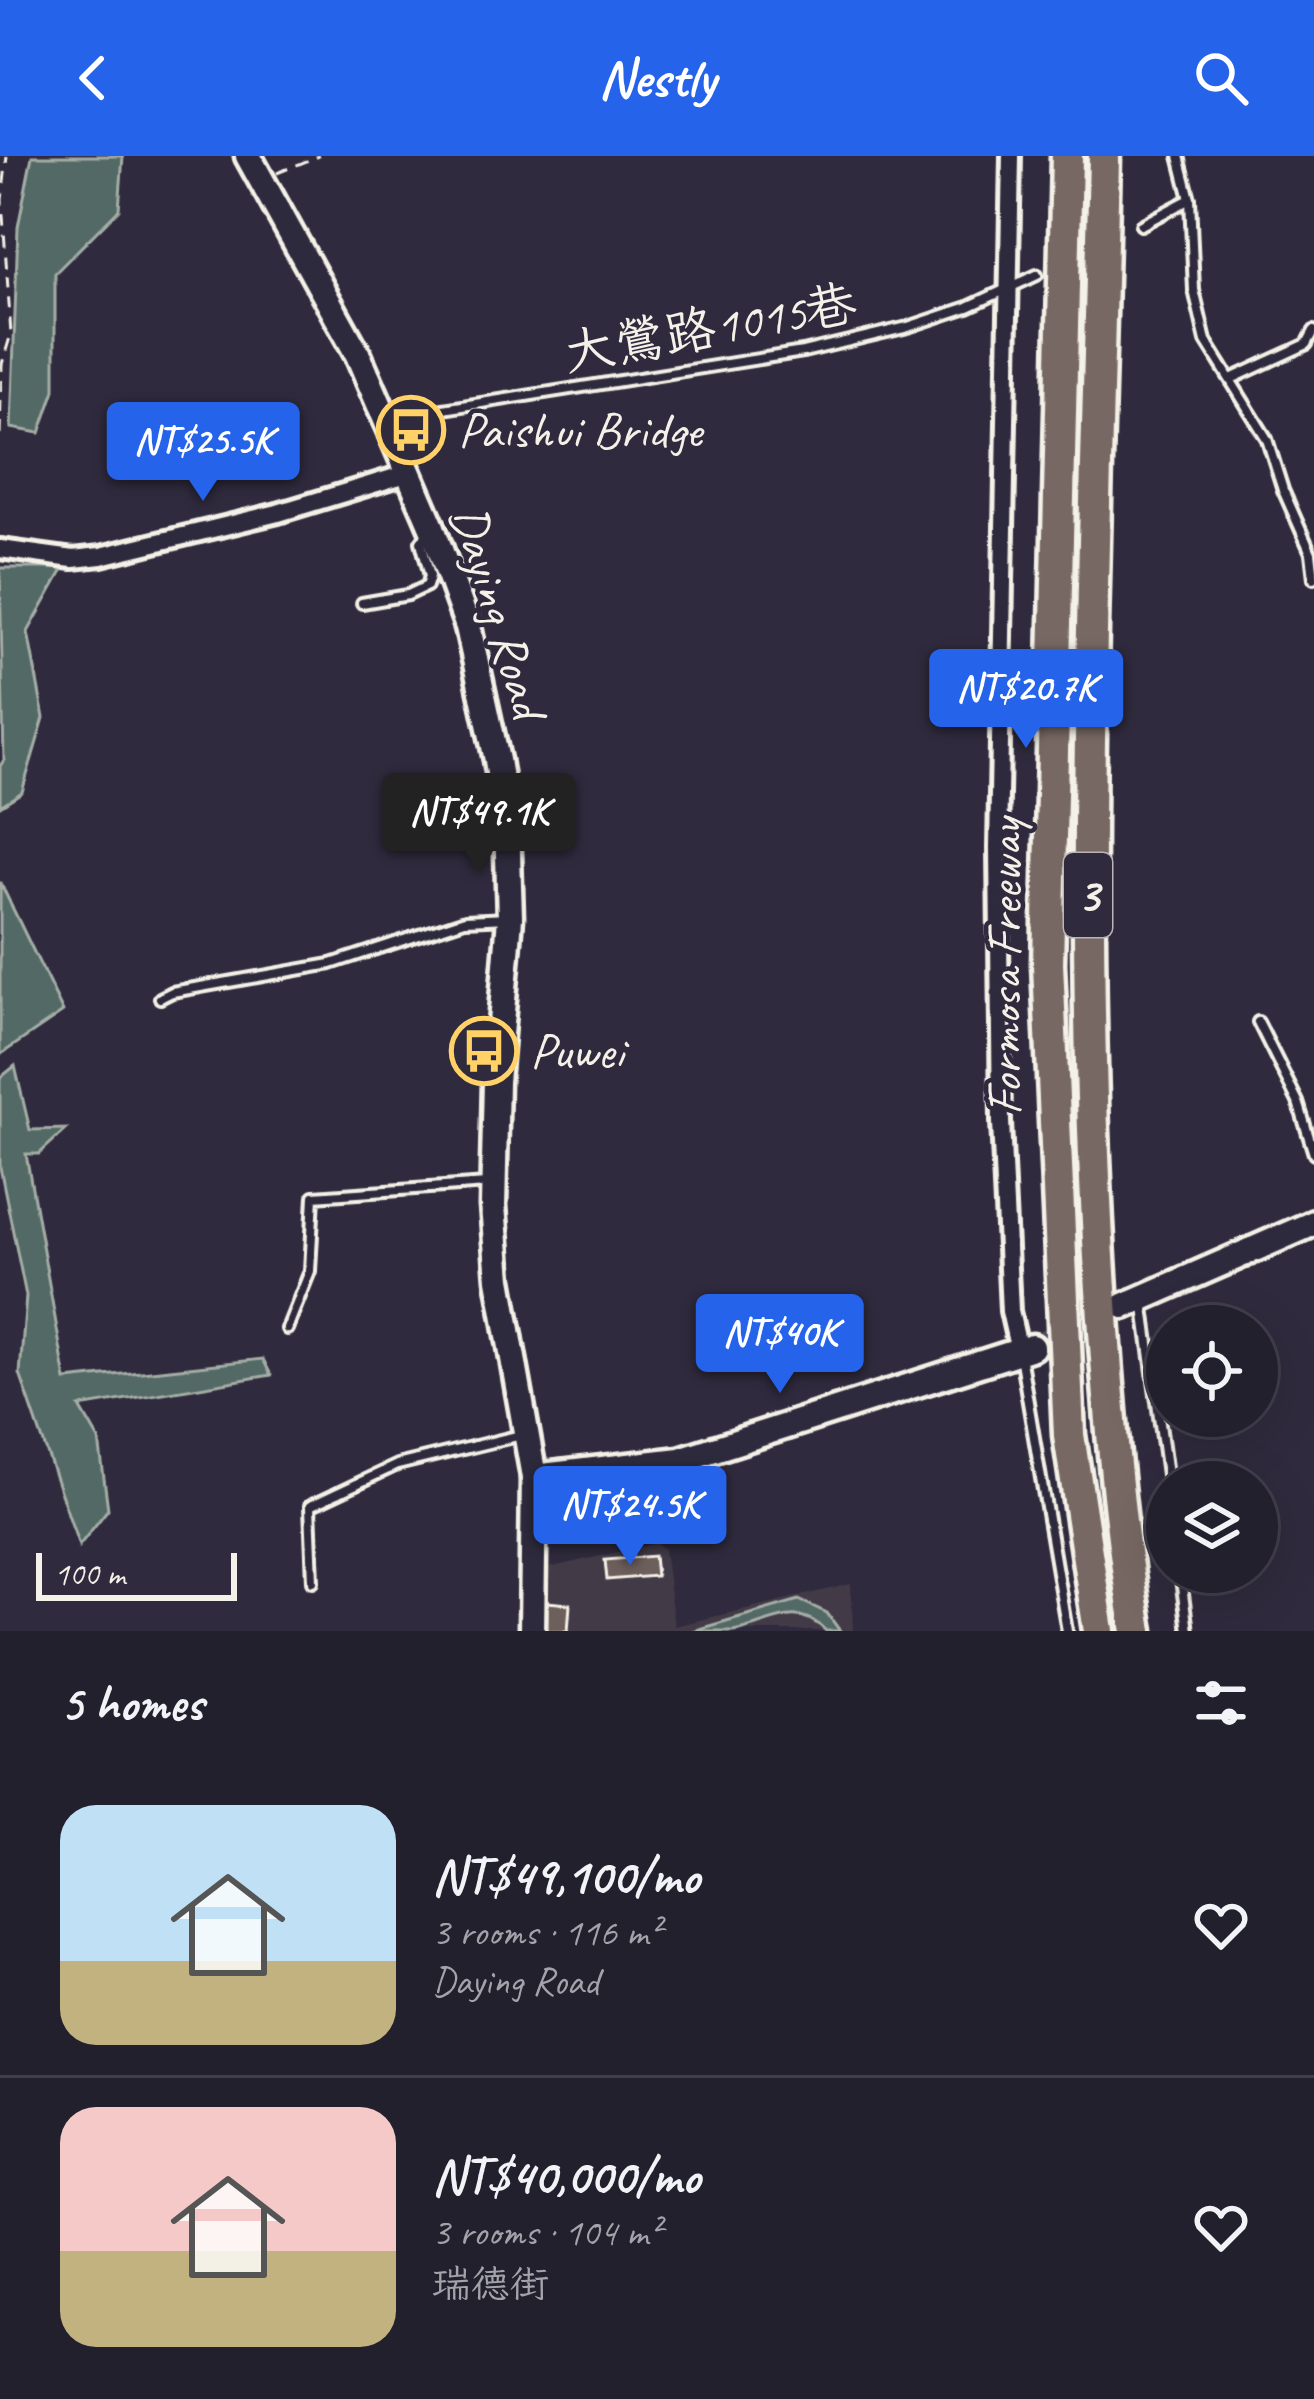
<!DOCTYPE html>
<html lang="en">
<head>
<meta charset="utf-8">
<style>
  body { margin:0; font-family:Caveat,"LXGW WenKai TC",sans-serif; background:#2b2836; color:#f1f3f6; height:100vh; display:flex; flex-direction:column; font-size:45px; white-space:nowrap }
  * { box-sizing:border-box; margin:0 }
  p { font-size:39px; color:#a3a3aa }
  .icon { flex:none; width:66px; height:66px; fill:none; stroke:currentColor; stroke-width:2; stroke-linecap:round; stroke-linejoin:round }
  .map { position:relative; height:1475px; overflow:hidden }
  .drawer { display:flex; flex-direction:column; background:#23202e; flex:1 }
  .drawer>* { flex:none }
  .tools { position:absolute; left:1146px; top:1149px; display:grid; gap:24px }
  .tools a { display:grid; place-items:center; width:132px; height:132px; border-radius:50%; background:#23202e; box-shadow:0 12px 48px #0002,0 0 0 3px #403e4a; font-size:60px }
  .scale { position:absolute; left:36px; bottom:30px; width:201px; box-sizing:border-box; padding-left:12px; border:6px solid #f4f1e8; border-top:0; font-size:33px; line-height:42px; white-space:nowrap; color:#f4f1e8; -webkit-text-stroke:9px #2f2a3d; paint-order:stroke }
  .price { position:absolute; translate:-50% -102px; padding:0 27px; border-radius:12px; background:#2563eb; color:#fff; font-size:39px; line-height:78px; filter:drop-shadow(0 3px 6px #0008) }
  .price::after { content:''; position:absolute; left:50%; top:72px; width:36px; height:27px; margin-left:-18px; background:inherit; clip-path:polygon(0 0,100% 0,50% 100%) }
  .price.active { background:#222; color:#fff }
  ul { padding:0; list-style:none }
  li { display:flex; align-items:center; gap:36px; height:300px; padding:0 60px }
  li+li { border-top:3px solid #403e4a }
  li span { display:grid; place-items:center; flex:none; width:336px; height:240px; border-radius:36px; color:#555 }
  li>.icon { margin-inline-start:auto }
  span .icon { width:144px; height:144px; fill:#fffc; stroke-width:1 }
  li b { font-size:51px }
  h2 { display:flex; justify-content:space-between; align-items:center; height:144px; padding:0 60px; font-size:51px }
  header { display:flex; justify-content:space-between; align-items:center; height:156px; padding:0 60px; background:#2563eb; color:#fff; font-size:54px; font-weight:600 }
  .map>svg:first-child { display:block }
  .built { fill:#423a46 }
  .green { fill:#536965; stroke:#a4ada6; stroke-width:3 }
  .building { fill:#6d5f5b; stroke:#f4f1e8; stroke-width:3 }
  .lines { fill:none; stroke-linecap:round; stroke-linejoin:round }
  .secondary-tunnel { stroke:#4d4857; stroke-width:24; stroke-dasharray:24 12; stroke-linecap:butt }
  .lane-casing { stroke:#f4f1e8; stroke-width:16 }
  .street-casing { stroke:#f4f1e8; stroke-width:26 }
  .secondary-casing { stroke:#f4f1e8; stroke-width:33 }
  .highway-casing { stroke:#f4f1e8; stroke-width:39 }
  .path { stroke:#f4f1e8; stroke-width:3; stroke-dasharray:12 9; stroke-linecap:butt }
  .lane { stroke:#2f2a3d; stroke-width:8 }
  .street { stroke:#2f2a3d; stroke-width:16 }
  .secondary { stroke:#2f2a3d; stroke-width:24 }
  .highway { stroke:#776864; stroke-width:30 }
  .labels { text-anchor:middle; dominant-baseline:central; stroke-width:9; stroke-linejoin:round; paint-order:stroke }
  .shield { fill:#2f2a3d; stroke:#b9b5b5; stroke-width:3 }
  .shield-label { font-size:48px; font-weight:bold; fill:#f4f1e8 }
  .street-label { font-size:51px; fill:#f4f1e8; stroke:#2f2a3d }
  .poi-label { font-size:51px; fill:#f4f1e8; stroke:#2f2a3d; text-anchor:start }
</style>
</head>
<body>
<header><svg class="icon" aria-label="back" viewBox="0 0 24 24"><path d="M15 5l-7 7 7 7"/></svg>Nestly<svg class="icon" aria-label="search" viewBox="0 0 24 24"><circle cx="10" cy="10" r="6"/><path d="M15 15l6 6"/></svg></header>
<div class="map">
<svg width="1314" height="1475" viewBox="0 0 1314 1475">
  <rect width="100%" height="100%" fill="#2f2a3d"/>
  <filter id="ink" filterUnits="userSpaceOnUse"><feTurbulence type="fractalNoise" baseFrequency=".00833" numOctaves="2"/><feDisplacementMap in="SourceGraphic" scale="24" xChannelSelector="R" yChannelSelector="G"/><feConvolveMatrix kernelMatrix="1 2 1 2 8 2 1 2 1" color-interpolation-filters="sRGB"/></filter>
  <g filter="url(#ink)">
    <!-- built -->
    <path class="built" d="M 657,1387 L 664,1393 L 674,1470 L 851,1428 L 853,1475 L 541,1475 L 544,1413 Z"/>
    <!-- green -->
    <g class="green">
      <path d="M 32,0 L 123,0 L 119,53 L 55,117 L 55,234 L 40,277 L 11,272 L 18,71 Z"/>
      <path d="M 0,412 L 64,412 L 28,476 L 44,562 L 22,636 L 0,650 L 0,610 L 4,604 Z"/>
      <path d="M 0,726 L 63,856 L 0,899 Z"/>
      <path d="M 15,910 L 30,974 L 66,973 L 39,998 L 26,998 L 66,1224 L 263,1203 L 271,1219 L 80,1251 L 99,1284 L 108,1353 L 79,1390 L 20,1218 L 26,1140 L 0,1011 L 0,922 Z"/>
      <path d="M 799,1444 L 827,1457 L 840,1475 L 826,1475 C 795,1444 770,1469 733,1475 C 720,1475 705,1475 692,1475 Z"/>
    </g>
    <!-- building -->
    <g class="building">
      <path d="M 654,1400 L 656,1420 L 607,1424 L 605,1404 Z"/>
      <path d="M 547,1446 L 570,1448 L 568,1475 L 544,1475 Z"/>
    </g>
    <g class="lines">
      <!-- secondary-tunnel -->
      <path class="secondary-tunnel" d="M 1032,1191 L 1116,1154"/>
      <!-- lane casing -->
      <g class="lane-casing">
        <g id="lane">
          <path d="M 1179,0 L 1190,43 L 1194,134 L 1206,185 L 1267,283 L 1283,334 L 1311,397 L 1314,422"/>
          <path d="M 1141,69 L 1190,43"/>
          <path d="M 1231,223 L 1307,188 L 1314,175"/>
          <path d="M 387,262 L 803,196 L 908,171 L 968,151 L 1037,119"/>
          <path d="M 362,447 L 408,439 L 427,430 L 430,420 L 421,386 L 428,377"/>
          <path d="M 160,842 L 172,836 L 331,808 L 465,764 L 508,762"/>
          <path d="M 1258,866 L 1298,946 L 1314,998"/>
          <path d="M 1143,1144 L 1168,1326"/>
          <path d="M 287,1173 L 310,1115 L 314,1040 L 487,1028"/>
          <path d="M 1020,1199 L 1067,1475"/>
          <path d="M 1180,1416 L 1188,1475"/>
          <path d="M 313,1425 L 310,1350 L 397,1309 L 521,1279"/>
        </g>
      </g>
      <!-- street casing -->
      <g class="street-casing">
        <g id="street">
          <path d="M 1011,0 L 998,692 L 1001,966 L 1010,1155 L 1019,1195"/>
          <path d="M 0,393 L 73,403 L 101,400 L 278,357 L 406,318"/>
        </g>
      </g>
      <!-- secondary casing -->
      <g class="secondary-casing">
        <g id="secondary">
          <path d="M 248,0 L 358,199 L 432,371 L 468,471 L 497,604 L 507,667 L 510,762 L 496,926 L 493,1050 L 499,1123 L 534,1321 L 532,1475"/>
          <path d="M 1124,1150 L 1314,1067"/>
          <path d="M 534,1321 L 680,1304 L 1032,1191"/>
        </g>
      </g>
      <!-- highway casing -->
      <g class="highway-casing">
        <g id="highway">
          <path d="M 1067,0 L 1048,808 L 1069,1279 L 1099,1475"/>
          <path d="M 1104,0 C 1096,377 1076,756 1101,1133 C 1109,1247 1117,1362 1137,1475"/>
        </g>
      </g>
      <!-- path -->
      <g class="path">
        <path d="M 277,17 L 319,0"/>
        <path d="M 0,278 L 2,208 L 11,178 L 2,44 L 7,0"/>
      </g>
      <!-- lane -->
      <use href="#lane" class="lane"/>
      <!-- street -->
      <use href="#street" class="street"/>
      <!-- secondary -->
      <use href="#secondary" class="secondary"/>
      <!-- highway -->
      <use href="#highway" class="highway"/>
    </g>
  </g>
  <!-- icons -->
  <defs>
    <g id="bus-ring" transform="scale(3.45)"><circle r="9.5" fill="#2f2a3d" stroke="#ffd166" stroke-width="1.5"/><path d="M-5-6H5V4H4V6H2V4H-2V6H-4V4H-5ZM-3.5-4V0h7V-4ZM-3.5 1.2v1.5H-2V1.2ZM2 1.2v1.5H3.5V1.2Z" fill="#ffd166"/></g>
  </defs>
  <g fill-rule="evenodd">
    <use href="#bus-ring" x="411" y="274"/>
    <use href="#bus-ring" x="484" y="895"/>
  </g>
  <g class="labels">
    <!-- shield labels -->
    <rect class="shield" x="1064" y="697" width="48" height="84" rx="9"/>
    <g class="shield-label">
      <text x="1088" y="739">3</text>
    </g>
    <!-- street labels -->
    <g class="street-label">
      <text transform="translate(710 172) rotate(-10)">大鶯路1015巷</text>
      <text transform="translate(499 455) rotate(73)">Daying Road</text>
      <text transform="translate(1004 811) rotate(-90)">Formosa Freeway</text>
    </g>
    <!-- poi labels -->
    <g class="poi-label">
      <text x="458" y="274">Paishui Bridge</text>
      <text x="530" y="895">Puwei</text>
    </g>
  </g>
</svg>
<div class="tools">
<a><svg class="icon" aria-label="locate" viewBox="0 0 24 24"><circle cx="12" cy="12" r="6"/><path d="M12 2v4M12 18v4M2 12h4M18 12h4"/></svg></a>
<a><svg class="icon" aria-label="layers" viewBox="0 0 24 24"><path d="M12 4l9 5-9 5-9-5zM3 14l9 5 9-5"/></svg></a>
</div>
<div class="scale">100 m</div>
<b class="price" style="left:203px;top:348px">NT$25.5K</b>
<b class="price" style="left:1026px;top:595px">NT$20.7K</b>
<b class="price active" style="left:479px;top:719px">NT$49.1K</b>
<b class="price" style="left:780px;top:1240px">NT$40K</b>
<b class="price" style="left:630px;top:1412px">NT$24.5K</b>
</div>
<section class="drawer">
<h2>5 homes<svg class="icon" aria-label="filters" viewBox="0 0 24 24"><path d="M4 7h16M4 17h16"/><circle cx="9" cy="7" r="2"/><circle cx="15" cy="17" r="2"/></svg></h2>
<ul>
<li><span style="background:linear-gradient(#bfe0f5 65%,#c2b280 0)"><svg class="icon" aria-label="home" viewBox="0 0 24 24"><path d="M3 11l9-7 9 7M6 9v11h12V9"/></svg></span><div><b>NT$49,100/mo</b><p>3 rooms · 116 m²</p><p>Daying Road</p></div><svg class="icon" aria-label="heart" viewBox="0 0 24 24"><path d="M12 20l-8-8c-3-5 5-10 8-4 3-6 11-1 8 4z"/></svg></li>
<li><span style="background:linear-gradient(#f6c9c9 60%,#c2b280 0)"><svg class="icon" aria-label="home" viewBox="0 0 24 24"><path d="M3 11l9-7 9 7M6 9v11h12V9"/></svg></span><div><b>NT$40,000/mo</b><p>3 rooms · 104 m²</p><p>瑞德街</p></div><svg class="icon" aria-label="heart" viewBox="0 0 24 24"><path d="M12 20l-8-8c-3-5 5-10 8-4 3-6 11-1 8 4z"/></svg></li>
</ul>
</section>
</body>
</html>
